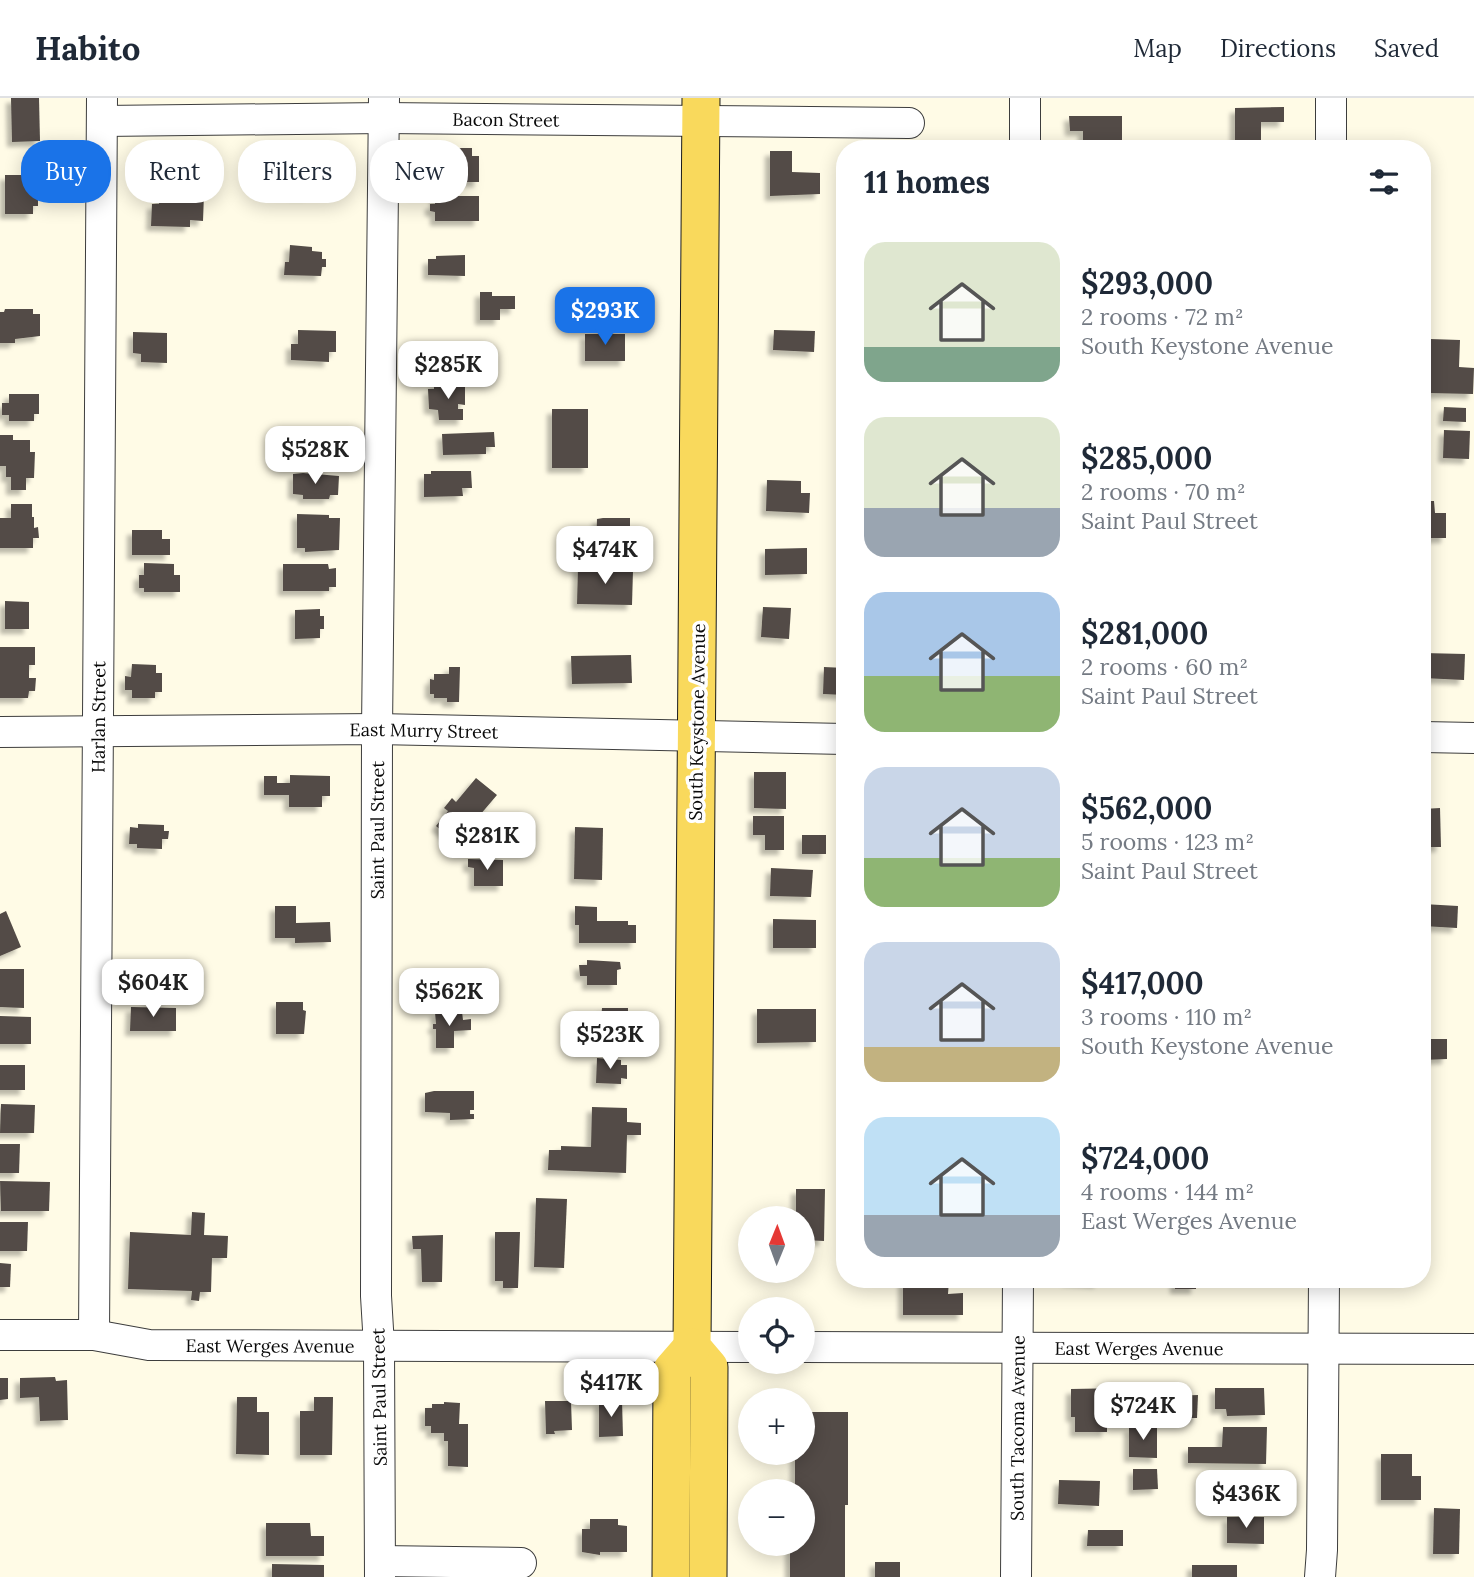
<!DOCTYPE html>
<html lang="en">
<head>
<meta charset="utf-8">
<style>
  body { margin:0; font-family:Lora,serif; background:#f6f6f7; color:#1f2937; height:100vh; display:flex; flex-direction:column; font-size:26px; white-space:nowrap }
  * { box-sizing:border-box; margin:0 }
  p { font-size:23px; color:#747a83 }
  .icon { flex:none; width:38px; height:38px; fill:none; stroke:currentColor; stroke-width:2; stroke-linecap:round; stroke-linejoin:round }
  .map { position:relative; flex:1; overflow:hidden }
  .details { position:absolute; left:836px; top:42px; width:595px; height:1148px; display:flex; flex-direction:column; background:#fff; border-radius:28px; box-shadow:0 4px 18px #0003 }
  .details>* { flex:none }
  .guide { position:absolute; left:21px; top:42px; width:665px; height:63px; display:flex; gap:14px }
  .needle { width:46px; rotate:1deg }
  .tools { position:absolute; left:738px; top:1108px; display:grid; gap:14px }
  .tools a { display:grid; place-items:center; width:77px; height:77px; border-radius:50%; background:#fff; box-shadow:0 4px 18px #0003; font-size:35px }
  .price { position:absolute; translate:-50% -60px; padding:0 16px; border-radius:14px; background:#fff; color:#222; font-size:23px; line-height:46px; filter:drop-shadow(0 2px 4px #0008) }
  .price::after { content:''; position:absolute; left:50%; top:42px; width:21px; height:16px; margin-left:-10px; background:inherit; clip-path:polygon(0 0,100% 0,50% 100%) }
  .price.on { background:#1a73e8; color:#fff }
  ul { padding:0; list-style:none }
  li { display:flex; align-items:center; gap:21px; height:175px; padding:0 28px }
  li span { display:grid; place-items:center; flex:none; width:196px; height:140px; border-radius:21px; color:#555 }
  li>.icon { margin-inline-start:auto }
  span .icon { width:84px; height:84px; fill:#fffc; stroke-width:1 }
  li b { font-size:30px }
  h2 { display:flex; justify-content:space-between; align-items:center; height:84px; padding:0 28px; font-size:30px }
  .pill { padding:0 24px; border-radius:28px; background:#fff; box-shadow:0 4px 18px #0003; font-size:24px; line-height:63px }
  .pill.on { background:#1a73e8; color:#fff }
  header { display:flex; align-items:center; gap:42px; box-sizing:border-box; height:98px; padding:0 35px; background:#fff; border-bottom:2px solid #e0e1e3 }
  header strong { font-size:33px }
  nav { display:flex; gap:38px; margin-inline-start:auto; font-size:24px }
  .map>svg:first-child { display:block }
  .building { fill:#524b46; filter:url(#shadow) }
  .lines { fill:none; stroke-linecap:round; stroke-linejoin:round }
  .minor-casing { stroke:#3d3d3d; stroke-width:32 }
  .major-casing { stroke:#1b1b1b; stroke-width:39 }
  .minor { stroke:#fff; stroke-width:30 }
  .major { stroke:#f9d95c; stroke-width:37 }
  .labels { text-anchor:middle; dominant-baseline:central; stroke-width:7; stroke-linejoin:round; paint-order:stroke }
  .street-label { font-size:18px; fill:#0a0a0a; stroke:#fff }
</style>
</head>
<body>
<header>
<strong>Habito</strong>
<nav><a>Map</a><a>Directions</a><a>Saved</a></nav>
</header>
<div class="map">
<svg width="1474" height="1479" viewBox="0 0 1474 1479">
  <defs>
    <filter id="shadow"><feDropShadow dx="-5" dy="5" stdDeviation="2" flood-color="#0004"/></filter>
  </defs>
  <rect width="100%" height="100%" fill="#fffbe6"/>
  <!-- building -->
  <g class="building">
    <path d="M 11,0 L 39,0 L 40,43 L 12,44 Z"/>
    <path d="M 1284,9 L 1284,24 L 1261,24 L 1261,44 L 1235,44 L 1235,10 Z"/>
    <path d="M 1069,18 L 1122,18 L 1122,46 L 1083,46 L 1083,33 L 1070,33 Z"/>
    <path d="M 453,50 L 472,50 L 472,58 L 479,58 L 479,84 L 432,84 L 434,59 L 453,59 Z"/>
    <path d="M 293,51 L 329,53 L 328,72 L 322,72 L 322,87 L 309,86 L 308,97 L 294,97 L 293,73 L 286,73 L 287,63 L 293,64 Z"/>
    <path d="M 770,53 L 792,53 L 792,74 L 820,75 L 820,96 L 770,98 Z"/>
    <path d="M 162,65 L 191,66 L 191,96 L 204,96 L 203,123 L 190,122 L 190,129 L 151,128 L 152,106 L 159,106 Z"/>
    <path d="M 5,77 L 34,77 L 34,86 L 38,86 L 38,108 L 33,108 L 33,116 L 5,116 Z"/>
    <path d="M 435,98 L 479,98 L 479,123 L 435,123 L 435,114 L 430,113 L 430,106 L 435,106 Z"/>
    <path d="M 290,147 L 312,149 L 312,153 L 322,154 L 322,161 L 326,161 L 326,169 L 322,169 L 321,178 L 284,177 L 285,164 L 289,164 Z"/>
    <path d="M 465,157 L 465,178 L 428,177 L 428,161 L 436,161 L 436,158 Z"/>
    <path d="M 1423,189 L 1429,189 L 1430,225 L 1423,226 Z"/>
    <path d="M 480,194 L 492,194 L 492,198 L 515,198 L 515,211 L 500,211 L 500,222 L 480,222 Z"/>
    <path d="M 5,211 L 33,211 L 33,216 L 40,216 L 40,238 L 15,241 L 15,245 L 0,245 L 0,214 L 4,214 Z"/>
    <path d="M 298,232 L 336,233 L 336,254 L 329,254 L 329,264 L 291,262 L 291,246 L 298,246 Z"/>
    <path d="M 774,232 L 815,233 L 814,254 L 773,252 Z"/>
    <path d="M 133,234 L 167,235 L 167,265 L 141,264 L 141,256 L 133,255 Z"/>
    <rect x="585" y="236" width="40" height="27"/>
    <path d="M 1430,241 L 1460,242 L 1459,269 L 1474,270 L 1473,296 L 1428,295 Z"/>
    <path d="M 434,285 L 465,286 L 465,307 L 458,306 L 458,311 L 463,311 L 463,322 L 439,322 L 438,312 L 429,311 L 428,291 L 434,291 Z"/>
    <path d="M 9,296 L 39,296 L 39,316 L 34,316 L 34,323 L 9,323 L 9,317 L 2,317 L 2,305 L 9,305 Z"/>
    <path d="M 1444,309 L 1466,310 L 1466,324 L 1443,323 Z"/>
    <rect x="552" y="311" width="36" height="59"/>
    <path d="M 1444,332 L 1470,333 L 1469,361 L 1443,360 Z"/>
    <path d="M 494,334 L 495,349 L 486,349 L 486,356 L 443,357 L 442,336 Z"/>
    <path d="M 0,337 L 13,337 L 13,342 L 30,342 L 30,354 L 35,354 L 34,380 L 26,380 L 26,392 L 11,392 L 11,379 L 6,379 L 6,368 L 0,368 Z"/>
    <path d="M 431,373 L 471,373 L 472,390 L 462,390 L 463,398 L 424,399 L 424,376 L 431,376 Z"/>
    <path d="M 303,375 L 339,378 L 338,397 L 330,397 L 329,401 L 303,401 L 303,397 L 293,396 L 293,376 Z"/>
    <path d="M 767,382 L 801,383 L 801,395 L 810,395 L 809,415 L 766,413 Z"/>
    <path d="M 1423,403 L 1434,403 L 1435,415 L 1446,415 L 1446,440 L 1423,440 Z"/>
    <path d="M 11,406 L 32,406 L 32,419 L 34,419 L 34,430 L 38,429 L 39,440 L 33,440 L 33,450 L 0,450 L 0,420 L 11,420 Z"/>
    <path d="M 297,416 L 329,417 L 329,420 L 340,420 L 339,452 L 305,454 L 305,450 L 297,450 Z"/>
    <path d="M 603,420 L 630,420 L 630,447 L 596,447 L 597,421 Z"/>
    <path d="M 132,432 L 162,432 L 162,441 L 170,441 L 170,457 L 132,457 Z"/>
    <path d="M 807,450 L 807,476 L 765,477 L 765,451 Z"/>
    <path d="M 144,465 L 174,466 L 174,477 L 180,477 L 180,494 L 144,494 L 144,490 L 139,490 L 139,477 L 144,477 Z"/>
    <path d="M 283,466 L 328,466 L 329,471 L 336,470 L 336,489 L 329,489 L 329,493 L 283,493 Z"/>
    <path d="M 578,469 L 633,472 L 632,507 L 577,506 Z"/>
    <path d="M 5,503 L 29,504 L 29,531 L 5,531 Z"/>
    <path d="M 763,509 L 791,510 L 789,541 L 761,539 Z"/>
    <path d="M 320,511 L 320,518 L 324,518 L 324,531 L 320,531 L 320,540 L 295,541 L 295,512 Z"/>
    <path d="M 0,549 L 35,549 L 35,567 L 29,567 L 29,580 L 36,580 L 35,593 L 29,593 L 28,600 L 0,600 Z"/>
    <path d="M 1423,555 L 1465,556 L 1464,582 L 1423,580 Z"/>
    <path d="M 631,557 L 632,585 L 572,586 L 571,558 Z"/>
    <path d="M 132,566 L 156,567 L 156,575 L 162,575 L 162,594 L 155,594 L 155,600 L 132,600 L 132,592 L 125,592 L 125,578 L 131,579 Z"/>
    <path d="M 449,569 L 460,569 L 459,604 L 447,604 L 447,600 L 434,600 L 434,596 L 430,596 L 430,581 L 434,582 L 434,576 L 449,576 Z"/>
    <path d="M 824,569 L 845,570 L 845,597 L 823,596 Z"/>
    <path d="M 754,674 L 786,674 L 786,711 L 754,710 Z"/>
    <path d="M 290,677 L 330,678 L 330,698 L 322,698 L 322,709 L 289,709 L 289,697 L 264,697 L 264,678 L 277,678 L 277,685 L 290,685 Z"/>
    <path d="M 476,680 L 497,697 L 456,745 L 436,728 L 448,713 L 444,710 L 452,700 L 456,704 Z"/>
    <path d="M 1440,710 L 1441,749 L 1423,749 L 1423,711 Z"/>
    <path d="M 753,718 L 784,718 L 784,752 L 765,752 L 765,737 L 753,737 Z"/>
    <path d="M 138,726 L 164,727 L 164,733 L 169,733 L 168,741 L 162,741 L 162,751 L 137,750 L 137,746 L 129,746 L 130,729 L 138,730 Z"/>
    <path d="M 575,729 L 603,730 L 602,782 L 574,781 Z"/>
    <rect x="802" y="737" width="24" height="19"/>
    <path d="M 468,761 L 503,762 L 503,788 L 474,788 L 474,770 L 468,769 Z"/>
    <path d="M 771,770 L 813,772 L 811,799 L 770,798 Z"/>
    <path d="M 1423,806 L 1458,808 L 1457,830 L 1423,828 Z"/>
    <path d="M 275,808 L 296,808 L 296,825 L 330,824 L 331,844 L 295,845 L 295,840 L 275,840 Z"/>
    <path d="M 575,808 L 597,809 L 597,823 L 628,823 L 628,827 L 636,827 L 636,845 L 579,845 L 579,827 L 575,827 Z"/>
    <path d="M 6,813 L 21,849 L 0,858 L 0,816 Z"/>
    <path d="M 773,821 L 816,822 L 816,850 L 773,850 Z"/>
    <path d="M 587,862 L 620,864 L 621,871 L 617,872 L 617,887 L 587,887 L 587,878 L 580,878 L 579,867 L 587,867 Z"/>
    <path d="M 0,871 L 24,871 L 24,910 L 0,909 Z"/>
    <path d="M 276,904 L 303,904 L 303,912 L 306,913 L 304,936 L 276,936 Z"/>
    <path d="M 131,909 L 176,910 L 176,933 L 130,933 Z"/>
    <path d="M 602,910 L 628,910 L 628,915 L 636,915 L 635,933 L 594,934 L 594,939 L 574,938 L 574,916 L 594,917 L 594,921 L 601,921 Z"/>
    <path d="M 757,911 L 816,911 L 816,944 L 757,945 Z"/>
    <path d="M 435,914 L 462,914 L 463,922 L 471,921 L 471,932 L 454,933 L 454,950 L 436,950 L 436,931 L 433,931 L 433,926 L 436,926 Z"/>
    <path d="M 0,918 L 31,919 L 31,946 L 0,946 Z"/>
    <path d="M 1423,941 L 1447,941 L 1447,961 L 1423,962 Z"/>
    <path d="M 597,960 L 621,962 L 621,967 L 627,967 L 627,981 L 621,980 L 621,986 L 596,985 Z"/>
    <rect x="0" y="967" width="25" height="25"/>
    <path d="M 434,993 L 474,993 L 474,1012 L 470,1012 L 470,1016 L 474,1016 L 474,1021 L 450,1022 L 450,1015 L 425,1014 L 425,995 Z"/>
    <path d="M 1,1006 L 35,1007 L 34,1035 L 0,1035 Z"/>
    <path d="M 592,1009 L 627,1010 L 627,1024 L 641,1025 L 641,1037 L 627,1037 L 626,1075 L 548,1072 L 549,1052 L 561,1052 L 561,1048 L 591,1049 Z"/>
    <path d="M 0,1046 L 20,1046 L 19,1075 L 0,1075 Z"/>
    <path d="M 0,1083 L 50,1084 L 49,1113 L 1,1113 Z"/>
    <path d="M 796,1091 L 825,1091 L 824,1143 L 803,1142 L 803,1120 L 796,1120 Z"/>
    <path d="M 536,1100 L 567,1101 L 564,1170 L 534,1169 Z"/>
    <path d="M 192,1114 L 205,1115 L 204,1137 L 228,1138 L 227,1160 L 212,1160 L 211,1194 L 200,1194 L 199,1203 L 191,1202 L 192,1193 L 128,1191 L 130,1134 L 191,1137 Z"/>
    <path d="M 0,1124 L 28,1124 L 27,1153 L 0,1153 Z"/>
    <path d="M 495,1134 L 520,1134 L 518,1190 L 503,1190 L 503,1183 L 495,1183 Z"/>
    <path d="M 443,1137 L 442,1184 L 422,1184 L 421,1151 L 413,1151 L 412,1138 Z"/>
    <path d="M 0,1165 L 11,1166 L 10,1189 L 0,1189 Z"/>
    <path d="M 1067,1181 L 1099,1181 L 1099,1185 L 1067,1183 Z"/>
    <rect x="1175" y="1181" width="21" height="10"/>
    <path d="M 903,1182 L 949,1182 L 948,1196 L 963,1195 L 963,1217 L 903,1217 Z"/>
    <path d="M 55,1279 L 56,1283 L 67,1282 L 68,1322 L 40,1323 L 39,1299 L 20,1300 L 20,1280 Z"/>
    <path d="M 0,1280 L 8,1280 L 8,1301 L 0,1302 Z"/>
    <path d="M 1126,1290 L 1126,1310 L 1107,1310 L 1107,1334 L 1075,1334 L 1075,1319 L 1071,1319 L 1071,1291 Z"/>
    <path d="M 1215,1290 L 1264,1290 L 1265,1317 L 1227,1318 L 1226,1311 L 1215,1311 Z"/>
    <path d="M 1198,1297 L 1197,1320 L 1173,1320 L 1173,1298 Z"/>
    <path d="M 237,1299 L 257,1299 L 257,1314 L 269,1314 L 269,1357 L 236,1356 Z"/>
    <path d="M 314,1299 L 333,1299 L 332,1357 L 300,1357 L 300,1313 L 314,1313 Z"/>
    <path d="M 545,1303 L 571,1303 L 572,1332 L 554,1333 L 555,1336 L 546,1336 Z"/>
    <path d="M 622,1303 L 623,1338 L 599,1339 L 599,1304 Z"/>
    <path d="M 444,1304 L 460,1305 L 459,1326 L 468,1326 L 468,1369 L 448,1368 L 448,1343 L 444,1343 L 444,1335 L 431,1335 L 431,1328 L 425,1328 L 425,1310 L 432,1310 L 432,1306 L 444,1306 Z"/>
    <path d="M 803,1314 L 848,1314 L 848,1407 L 845,1407 L 845,1479 L 790,1479 L 790,1446 L 803,1446 L 803,1393 L 795,1393 L 795,1354 L 803,1354 Z"/>
    <path d="M 1129,1329 L 1157,1330 L 1157,1360 L 1129,1359 Z"/>
    <path d="M 1223,1329 L 1267,1329 L 1266,1366 L 1188,1365 L 1188,1349 L 1222,1349 Z"/>
    <path d="M 1381,1356 L 1412,1356 L 1412,1378 L 1421,1378 L 1421,1402 L 1381,1402 Z"/>
    <path d="M 1133,1371 L 1157,1371 L 1158,1391 L 1133,1392 Z"/>
    <path d="M 1059,1382 L 1100,1383 L 1099,1408 L 1058,1406 Z"/>
    <path d="M 1434,1410 L 1460,1411 L 1459,1456 L 1433,1456 Z"/>
    <path d="M 1227,1419 L 1264,1419 L 1264,1446 L 1227,1445 Z"/>
    <path d="M 590,1421 L 618,1421 L 618,1427 L 627,1428 L 627,1454 L 600,1454 L 600,1457 L 582,1454 L 582,1431 L 590,1431 Z"/>
    <path d="M 266,1425 L 310,1425 L 311,1438 L 324,1438 L 324,1458 L 266,1458 Z"/>
    <path d="M 1088,1432 L 1123,1432 L 1123,1448 L 1087,1448 Z"/>
    <rect x="875" y="1464" width="25" height="15"/>
    <path d="M 272,1466 L 324,1467 L 324,1479 L 272,1479 Z"/>
    <rect x="1192" y="1467" width="45" height="12"/>
  </g>
  <g class="lines">
    <!-- minor casing -->
    <g class="minor-casing">
      <g id="minor">
        <path id="s1" d="M 102,23 L 384,20 L 909,25"/>
        <path d="M 1025,51 L 1025,0"/>
        <path d="M 1331,51 L 1331,0"/>
        <path id="s2" d="M 0,634 L 377,631 L 845,641"/>
        <path d="M 1423,639 L 1474,640"/>
        <path id="s3" d="M 0,1237 L 94,1237 L 149,1247 L 751,1249"/>
        <path id="s4" d="M 94,1237 L 102,0"/>
        <path id="s5" d="M 803,1249 L 1474,1251"/>
        <path d="M 380,1463 L 521,1465"/>
        <path id="s6" d="M 380,1479 L 379,1248 L 376,1198 L 377,631 L 384,0"/>
        <path id="s7" d="M 1016,1479 L 1018,1181"/>
        <path d="M 1320,1479 L 1322,1452 L 1324,1181"/>
      </g>
    </g>
    <!-- major casing -->
    <g class="major-casing">
      <g id="major">
        <path d="M 701,0 L 692,1249 L 709,1269 L 708,1479"/>
        <path d="M 671,1479 L 672,1272 L 692,1249"/>
      </g>
    </g>
    <!-- minor -->
    <use href="#minor" class="minor"/>
    <!-- major -->
    <use href="#major" class="major"/>
  </g>
  <g class="labels">
    <!-- street labels -->
    <g class="street-label">
      <text stroke="none"><textPath href="#s1" startOffset="404">Bacon Street</textPath></text>
      <text stroke="none"><textPath href="#s4" startOffset="618">Harlan Street</textPath></text>
      <text transform="translate(697 624) rotate(-89)">South Keystone Avenue</text>
      <text stroke="none"><textPath href="#s2" startOffset="424">East Murry Street</textPath></text>
      <text stroke="none"><textPath href="#s6" startOffset="747">Saint Paul Street</textPath></text>
      <text stroke="none"><textPath href="#s3" startOffset="271">East Werges Avenue</textPath></text>
      <text stroke="none"><textPath href="#s5" startOffset="336">East Werges Avenue</textPath></text>
      <text transform="translate(379 1299) rotate(-91)">Saint Paul Street</text>
      <text stroke="none"><textPath href="#s7" startOffset="149">South Tacoma Avenue</textPath></text>
    </g>
  </g>
</svg>
<div class="tools">
<a><svg class="needle" viewBox="-14 -14 28 28"><path d="M0-13l5 13h-10z" fill="#e53935"/><path d="M0 13l5-13h-10z" fill="#747a83"/></svg></a>
<a><svg class="icon" aria-label="locate" viewBox="0 0 24 24"><circle cx="12" cy="12" r="6"/><path d="M12 2v4M12 18v4M2 12h4M18 12h4"/></svg></a>
<a>+</a>
<a>−</a>
</div>
<b class="price on" style="left:605px;top:249px">$293K</b>
<b class="price" style="left:448px;top:303px">$285K</b>
<b class="price" style="left:315px;top:388px">$528K</b>
<b class="price" style="left:605px;top:488px">$474K</b>
<b class="price" style="left:487px;top:774px">$281K</b>
<b class="price" style="left:153px;top:921px">$604K</b>
<b class="price" style="left:449px;top:930px">$562K</b>
<b class="price" style="left:610px;top:973px">$523K</b>
<b class="price" style="left:611px;top:1321px">$417K</b>
<b class="price" style="left:1143px;top:1344px">$724K</b>
<b class="price" style="left:1246px;top:1432px">$436K</b>
<div class="guide">
<a class="pill on">Buy</a>
<a class="pill">Rent</a>
<a class="pill">Filters</a>
<a class="pill">New</a>
</div>
<section class="details">
<h2>11 homes<svg class="icon" aria-label="filters" viewBox="0 0 24 24"><path d="M4 7h16M4 17h16"/><circle cx="9" cy="7" r="2"/><circle cx="15" cy="17" r="2"/></svg></h2>
<ul>
<li><span style="background:linear-gradient(#dfe7d0 75%,#7fa58c 0)"><svg class="icon" aria-label="home" viewBox="0 0 24 24"><path d="M3 11l9-7 9 7M6 9v11h12V9"/></svg></span><div><b>$293,000</b><p>2 rooms · 72 m²</p><p>South Keystone Avenue</p></div></li>
<li><span style="background:linear-gradient(#dfe7d0 65%,#9aa5b1 0)"><svg class="icon" aria-label="home" viewBox="0 0 24 24"><path d="M3 11l9-7 9 7M6 9v11h12V9"/></svg></span><div><b>$285,000</b><p>2 rooms · 70 m²</p><p>Saint Paul Street</p></div></li>
<li><span style="background:linear-gradient(#a9c7e8 60%,#8fb573 0)"><svg class="icon" aria-label="home" viewBox="0 0 24 24"><path d="M3 11l9-7 9 7M6 9v11h12V9"/></svg></span><div><b>$281,000</b><p>2 rooms · 60 m²</p><p>Saint Paul Street</p></div></li>
<li><span style="background:linear-gradient(#c9d6e8 65%,#8fb573 0)"><svg class="icon" aria-label="home" viewBox="0 0 24 24"><path d="M3 11l9-7 9 7M6 9v11h12V9"/></svg></span><div><b>$562,000</b><p>5 rooms · 123 m²</p><p>Saint Paul Street</p></div></li>
<li><span style="background:linear-gradient(#c9d6e8 75%,#c2b280 0)"><svg class="icon" aria-label="home" viewBox="0 0 24 24"><path d="M3 11l9-7 9 7M6 9v11h12V9"/></svg></span><div><b>$417,000</b><p>3 rooms · 110 m²</p><p>South Keystone Avenue</p></div></li>
<li><span style="background:linear-gradient(#bfe0f5 70%,#9aa5b1 0)"><svg class="icon" aria-label="home" viewBox="0 0 24 24"><path d="M3 11l9-7 9 7M6 9v11h12V9"/></svg></span><div><b>$724,000</b><p>4 rooms · 144 m²</p><p>East Werges Avenue</p></div></li>
</ul>
</section>
</div>
</body>
</html>
